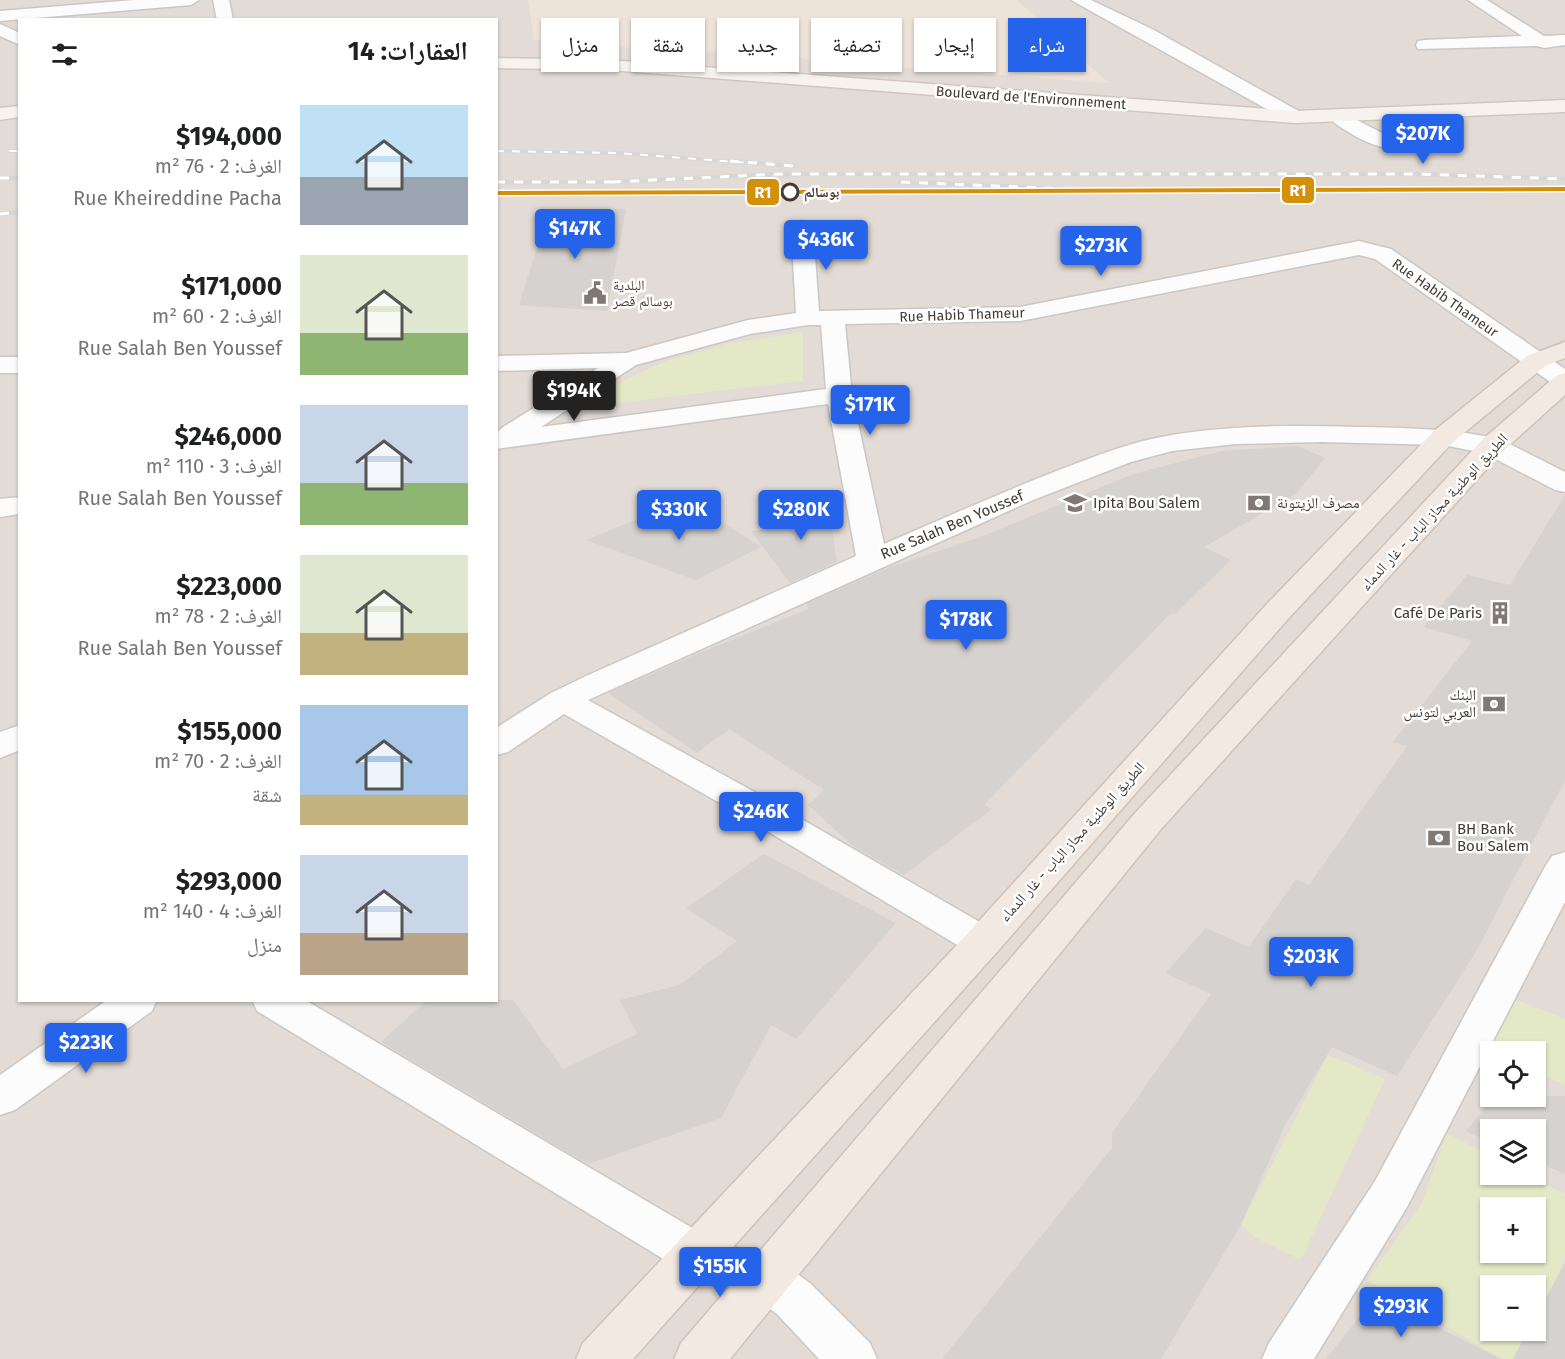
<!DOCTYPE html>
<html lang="ar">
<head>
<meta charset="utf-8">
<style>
  body { margin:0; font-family:"Fira Sans","Noto Naskh Arabic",sans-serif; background:#f2f2f2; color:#202124; direction:rtl; height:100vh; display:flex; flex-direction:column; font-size:22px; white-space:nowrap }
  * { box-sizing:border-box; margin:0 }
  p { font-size:20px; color:#757577 }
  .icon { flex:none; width:33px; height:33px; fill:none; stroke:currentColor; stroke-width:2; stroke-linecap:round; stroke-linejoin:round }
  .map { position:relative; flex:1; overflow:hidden; direction:ltr }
  .sheet { position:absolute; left:18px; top:18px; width:480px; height:984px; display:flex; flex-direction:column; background:#fff; border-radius:0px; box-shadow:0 2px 4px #0004; direction:rtl }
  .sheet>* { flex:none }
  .top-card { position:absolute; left:516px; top:18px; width:570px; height:54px; direction:rtl; display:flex; gap:12px }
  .controls { position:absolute; left:1480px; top:1041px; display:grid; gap:12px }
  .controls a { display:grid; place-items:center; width:66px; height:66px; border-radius:0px; background:#fff; box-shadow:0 2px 4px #0004; font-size:30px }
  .price { position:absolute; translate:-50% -51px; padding:0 14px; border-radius:6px; background:#2563eb; color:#fff; font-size:20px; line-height:39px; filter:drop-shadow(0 2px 3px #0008) }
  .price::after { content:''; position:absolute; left:50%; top:36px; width:18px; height:14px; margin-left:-9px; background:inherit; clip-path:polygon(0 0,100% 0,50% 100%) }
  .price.current { background:#222; color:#fff }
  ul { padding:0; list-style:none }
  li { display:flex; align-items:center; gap:18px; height:150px; padding:0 30px }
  li span { display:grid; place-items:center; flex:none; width:168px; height:120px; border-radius:0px; color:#555 }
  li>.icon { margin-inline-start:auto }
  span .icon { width:72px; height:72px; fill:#fffc; stroke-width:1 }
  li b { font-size:26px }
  h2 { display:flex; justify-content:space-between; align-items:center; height:72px; padding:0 30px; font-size:26px }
  .pill { padding:0 21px; border-radius:0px; background:#fff; box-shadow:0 2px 4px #0004; font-size:21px; line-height:54px }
  .pill.current { background:#2563eb; color:#fff }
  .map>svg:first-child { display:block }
  .residential { fill:#e3dbd5; fill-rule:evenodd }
  .industrial { fill:#e1dcd9 }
  .education { fill:#ede3d9 }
  .green { fill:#e3e9c7; fill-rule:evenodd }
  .building { fill:#d6d2cf }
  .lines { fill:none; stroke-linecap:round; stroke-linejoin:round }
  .street-casing { stroke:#cbc7c4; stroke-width:3 }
  .secondary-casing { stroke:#d0c8c0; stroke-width:3 }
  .primary-casing { stroke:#d1c2b5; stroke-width:3 }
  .street { fill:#fcfcfc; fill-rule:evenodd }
  .secondary { fill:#f6f2ed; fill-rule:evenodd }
  .primary { fill:#f1e9e2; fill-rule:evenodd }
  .rail-far1-casing { stroke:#d8d7d7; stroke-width:4 }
  .rail-casing { stroke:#d8d7d7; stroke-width:4.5 }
  .rail-far1 { stroke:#fff; stroke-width:2; stroke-dasharray:8; stroke-linecap:butt }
  .rail { stroke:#fff; stroke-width:3; stroke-dasharray:9; stroke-linecap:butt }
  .rail-1-casing { stroke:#fff; stroke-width:7 }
  .rail-1 { stroke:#d3900a; stroke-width:4 }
  .stop-dot { fill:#fff; stroke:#443a34; stroke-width:3 }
  .labels { text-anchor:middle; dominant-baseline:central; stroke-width:5; stroke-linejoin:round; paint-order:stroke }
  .far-street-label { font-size:14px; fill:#443a34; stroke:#fff }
  .far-stop-label { font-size:14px; font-weight:bold; fill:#443a34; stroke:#fff; text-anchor:start }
  .far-poi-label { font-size:14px; fill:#443a34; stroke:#fff; text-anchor:start }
  .poi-label { font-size:15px; fill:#443a34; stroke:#fff; text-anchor:start }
  .street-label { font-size:15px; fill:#443a34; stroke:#fff }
  .line-badge { stroke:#fff; stroke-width:2 }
  .badge-label { font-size:16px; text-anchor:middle; font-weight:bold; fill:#fff }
</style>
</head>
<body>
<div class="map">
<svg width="1565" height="1359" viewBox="0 0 1565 1359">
  <rect width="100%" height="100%" fill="#eeebe8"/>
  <!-- residential -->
  <path class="residential" d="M 0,0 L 1565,0 L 1565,1359 L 0,1359 ZM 20,20 L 496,20 L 496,1000 L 20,1000 ZM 1491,1052 L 1536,1052 L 1536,1096 L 1491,1096 ZM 1491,1130 L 1536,1130 L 1536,1174 L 1491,1174 ZM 1491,1208 L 1536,1208 L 1536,1252 L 1491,1252 ZM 1491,1286 L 1536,1286 L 1536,1330 L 1491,1330 Z"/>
  <!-- industrial -->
  <g class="industrial">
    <path d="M 592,73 L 703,82 L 711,158 L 603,150 L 593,158 L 497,158 L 497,74 Z"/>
    <path d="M 1055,107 L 1309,126 L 1324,131 L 1349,172 L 1070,171 L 1043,109 Z"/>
    <path d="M 19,121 L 19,158 L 0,158 L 0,124 Z"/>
  </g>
  <!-- education -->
  <path class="education" d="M 528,0 L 1017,0 L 1109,83 L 817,61 L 765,51 L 725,50 L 703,53 L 534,40 Z"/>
  <!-- green -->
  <g class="green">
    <path d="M 803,332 L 803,381 L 608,404 L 595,395 L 663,362 L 732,343 Z"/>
    <path d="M 1509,997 L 1565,1019 L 1565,1085 L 1536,1071 L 1536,1052 L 1496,1051 L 1491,1049 Z"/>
    <path d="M 1328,1055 L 1385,1079 L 1301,1260 L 1254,1237 L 1241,1224 Z"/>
    <path d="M 1447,1133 L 1491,1156 L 1491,1174 L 1527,1175 L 1565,1194 L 1565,1260 L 1536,1317 L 1536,1286 L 1491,1286 L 1491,1330 L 1528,1331 L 1513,1359 L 1502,1359 L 1367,1280 L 1421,1205 ZM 1491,1208 L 1536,1208 L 1536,1252 L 1491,1252 Z"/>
  </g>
  <!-- building -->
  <g class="building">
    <path d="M 549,209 L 626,209 L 607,311 L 519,305 Z"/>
    <path d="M 1298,446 L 1325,458 L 1296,494 L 1204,547 L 1231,560 L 1175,614 L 1171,613 L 984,805 L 992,809 L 904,875 L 853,846 L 808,805 L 824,790 L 729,729 L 697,753 L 608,693 L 699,653 L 809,609 L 806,604 L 888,568 L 986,535 L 1133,474 L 1222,451 Z"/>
    <path d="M 1565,495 L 1565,780 L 1477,950 L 1397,1076 L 1332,1047 L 1284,1127 L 1241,1225 L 1161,1359 L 942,1359 L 1112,1148 L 1112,1133 L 1211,994 L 1165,973 L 1206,928 L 1249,947 L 1296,879 L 1309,885 L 1407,746 L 1393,742 L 1472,641 L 1424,627 L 1467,575 L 1510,585 Z"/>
    <path d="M 687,499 L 761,547 L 696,580 L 586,540 Z"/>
    <path d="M 788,503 L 828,503 L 837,562 L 790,583 L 751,531 L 785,527 Z"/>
    <path d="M 764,854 L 896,923 L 796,1039 L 771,1025 L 721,1118 L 591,1163 L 581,1160 L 381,1042 L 427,1000 L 513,1000 L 563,1069 L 637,1034 L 620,1000 L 679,985 L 737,941 L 686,908 Z"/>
    <path d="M 1495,1096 L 1565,1096 L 1565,1174 L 1536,1161 L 1536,1130 L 1491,1130 L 1491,1142 L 1466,1131 Z"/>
    <path d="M 1565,1263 L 1565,1359 L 1513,1359 L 1528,1330 L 1536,1330 L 1536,1317 Z"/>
    <path d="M 1376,1296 L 1501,1359 L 1326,1359 Z"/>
  </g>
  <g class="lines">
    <!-- street casing -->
    <g class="street-casing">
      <g id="street">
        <path d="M 134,0 L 199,0 L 191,5 L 0,21 L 0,11 Z"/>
        <path d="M 213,0 L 229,0 L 233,20 L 217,20 Z"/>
        <path d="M 1071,0 L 1091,0 L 1152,29 L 1302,113 L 1304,117 L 1302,121 L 1288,121 Z"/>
        <path d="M 1468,0 L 1487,0 L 1544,36 L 1565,35 L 1565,45 L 1544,48 L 1537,46 L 1418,49 L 1416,45 L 1418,41 L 1424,40 L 1522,36 Z"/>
        <path d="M 0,24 L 20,33 L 20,45 L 0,36 Z"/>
        <path d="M 1427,106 C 1440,110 1451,124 1457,135 L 1449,147 C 1414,156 1381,152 1350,133 C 1342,128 1333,123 1328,116 L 1330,112 L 1337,110 L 1392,138 L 1412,141 L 1435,138 L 1437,135 L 1418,112 L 1420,108 Z"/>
        <path d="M 802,221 L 810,222 L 813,227 L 819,311 L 1020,307 L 1359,241 L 1391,249 L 1565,369 L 1565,389 L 1556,386 L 1375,259 L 1359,255 L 1020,321 L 845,324 L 852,395 L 884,544 C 942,519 1000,493 1059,470 C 1096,456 1133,441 1172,435 C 1233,425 1296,425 1357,427 C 1406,428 1454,428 1502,440 L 1565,472 L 1565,492 L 1555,490 L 1484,453 L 1443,445 L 1321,442 L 1236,444 L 1172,451 L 1131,462 L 1033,500 L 588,700 L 758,794 L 997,932 L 1003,942 L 997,952 L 983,956 L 969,952 L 732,810 L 564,714 L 508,752 L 496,755 L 496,728 L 551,693 L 586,676 L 856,556 L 828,404 L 496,449 L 496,433 L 503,427 L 598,368 L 496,371 L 496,356 L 626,353 L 748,320 L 796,313 L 791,227 L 794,222 ZM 808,325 L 821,325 L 826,389 L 541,427 L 636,365 L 750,334 Z"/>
        <rect x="0" y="357" width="20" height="16"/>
        <path d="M 20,497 L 20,514 L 0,517 L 0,499 Z"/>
        <path d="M 20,725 L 20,750 L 0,758 L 0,732 Z"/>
        <path d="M 1565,852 L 1565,902 L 1407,1207 L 1314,1359 L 1262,1359 L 1269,1343 L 1375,1181 L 1546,865 L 1552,856 Z"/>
        <path d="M 107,1000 L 157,1000 L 152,1011 L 15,1110 L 0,1115 L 0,1075 Z"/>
        <path d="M 252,1000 L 305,1000 L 711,1239 L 784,1264 L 811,1284 L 870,1343 L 877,1359 L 819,1359 L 777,1314 L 750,1294 L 678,1268 L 257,1011 Z"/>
      </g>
    </g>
    <!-- secondary casing -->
    <g class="secondary-casing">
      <g id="secondary">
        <path d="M 496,58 L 609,60 L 1295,111 L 1565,100 L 1565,112 L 1295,123 L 609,70 L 496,68 Z"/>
        <path d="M 20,106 L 20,117 L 0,120 L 0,108 Z"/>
      </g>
    </g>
    <!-- primary casing -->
    <g class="primary-casing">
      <g id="primary">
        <path d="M 1565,342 L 1565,358 L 1545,366 L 1452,443 L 1288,619 L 997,952 L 633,1359 L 576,1359 L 583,1343 L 969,932 L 1266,605 L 1434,431 L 1527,356 Z"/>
        <path d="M 1565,373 L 1565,395 L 1502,452 L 1162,828 L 730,1359 L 674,1359 L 681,1343 L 1136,812 L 1482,440 L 1556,376 Z"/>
      </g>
    </g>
    <!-- street -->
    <use href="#street" class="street"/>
    <!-- secondary -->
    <use href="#secondary" class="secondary"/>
    <!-- primary -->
    <use href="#primary" class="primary"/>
    <!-- rail-far1 casing -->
    <g class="rail-far1-casing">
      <g id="rail-far1">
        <path d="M 9,151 L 20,151"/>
        <path d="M 496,151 L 616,153 L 751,163"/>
      </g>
    </g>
    <!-- rail casing -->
    <g class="rail-casing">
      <g id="rail">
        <path d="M 730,161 L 794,166"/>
        <path d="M 0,178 L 20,178"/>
        <path d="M 496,182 L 619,182"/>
        <path d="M 612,182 L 781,174 L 1417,174 L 1565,179"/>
        <path d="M 901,182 L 1091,190"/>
        <path d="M 0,214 L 20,212"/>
      </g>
    </g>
    <!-- rail-far1 -->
    <use href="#rail-far1" class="rail-far1"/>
    <!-- rail -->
    <use href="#rail" class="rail"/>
    <!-- rail-1 casing -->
    <g class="rail-1-casing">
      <path id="rail-1" d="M 496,193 L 1565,189"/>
    </g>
    <!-- rail-1 -->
    <use href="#rail-1" class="rail-1"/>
  </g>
  <!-- icons -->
  <defs>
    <g id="civic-bare" transform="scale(1.8)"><path d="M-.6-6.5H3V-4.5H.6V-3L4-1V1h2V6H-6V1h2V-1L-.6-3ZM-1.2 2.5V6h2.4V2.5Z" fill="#807873" stroke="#fff" stroke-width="2.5" paint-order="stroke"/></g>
    <g id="school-bare" transform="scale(1.8)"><path d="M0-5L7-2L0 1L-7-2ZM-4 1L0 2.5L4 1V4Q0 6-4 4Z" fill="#807873" stroke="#fff" stroke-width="2.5" paint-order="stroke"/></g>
    <g id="bank-bare" transform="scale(1.8)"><path d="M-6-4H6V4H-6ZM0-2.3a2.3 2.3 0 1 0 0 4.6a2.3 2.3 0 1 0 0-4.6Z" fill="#807873" stroke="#fff" stroke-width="2.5" paint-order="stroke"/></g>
    <g id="building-bare" transform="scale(1.8)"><path d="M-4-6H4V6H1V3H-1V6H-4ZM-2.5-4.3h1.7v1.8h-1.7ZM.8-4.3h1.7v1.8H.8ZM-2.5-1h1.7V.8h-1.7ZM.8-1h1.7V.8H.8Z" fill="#807873" stroke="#fff" stroke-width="2.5" paint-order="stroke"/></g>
  </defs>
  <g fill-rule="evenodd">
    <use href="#civic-bare" x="595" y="293"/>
    <use href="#school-bare" x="1075" y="503"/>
    <use href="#bank-bare" x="1259" y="503"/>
    <use href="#building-bare" x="1500" y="613"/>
    <use href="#bank-bare" x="1494" y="704"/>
    <use href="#bank-bare" x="1439" y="838"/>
  </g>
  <!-- markers -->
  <circle class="stop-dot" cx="790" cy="192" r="8"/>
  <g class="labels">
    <!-- far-street labels -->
    <g class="far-street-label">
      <text transform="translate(1031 98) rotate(4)">Boulevard de l'Environnement</text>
      <text transform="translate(1445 298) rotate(35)">Rue Habib Thameur</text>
      <text transform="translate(962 315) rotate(-2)">Rue Habib Thameur</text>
    </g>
    <!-- far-stop labels -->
    <g class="far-stop-label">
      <text x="804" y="192">بوسالم</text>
    </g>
    <!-- far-poi labels -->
    <g class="far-poi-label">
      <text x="613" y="285">البلدية<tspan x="613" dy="16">بوسالم قصر</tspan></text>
    </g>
    <!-- poi labels -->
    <g class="poi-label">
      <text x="1093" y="503">Ipita Bou Salem</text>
      <text x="1277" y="503">مصرف الزيتونة</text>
      <text x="1482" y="613" text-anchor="end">Café De Paris</text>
      <text x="1476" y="695" text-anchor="end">البنك<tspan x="1476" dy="17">العربي لتونس</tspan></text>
      <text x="1457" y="829">BH Bank<tspan x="1457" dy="17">Bou Salem</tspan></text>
    </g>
    <!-- street labels -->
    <g class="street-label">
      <text transform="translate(1434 512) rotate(-47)">الطريق الوطنية مجاز الباب - غار الدماء</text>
      <text transform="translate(952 525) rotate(-23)">Rue Salah Ben Youssef</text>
      <text transform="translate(1072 842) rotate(-48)">الطريق الوطنية مجاز الباب - غار الدماء</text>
    </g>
  </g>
  <g class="line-badge">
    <rect x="1281" y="176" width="34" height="28" rx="6" fill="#d3900a"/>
    <rect x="746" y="178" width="34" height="28" rx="6" fill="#d3900a"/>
  </g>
  <g class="badge-label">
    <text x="1298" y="196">R1</text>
    <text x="763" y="198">R1</text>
  </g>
</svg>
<div class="controls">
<a><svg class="icon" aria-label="locate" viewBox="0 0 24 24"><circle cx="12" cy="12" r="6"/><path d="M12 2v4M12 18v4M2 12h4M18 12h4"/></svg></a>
<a><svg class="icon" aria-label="layers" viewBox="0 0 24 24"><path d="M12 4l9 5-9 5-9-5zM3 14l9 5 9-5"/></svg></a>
<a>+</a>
<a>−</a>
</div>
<b class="price" style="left:1423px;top:165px">$207K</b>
<b class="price" style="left:575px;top:260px">$147K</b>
<b class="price" style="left:826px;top:271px">$436K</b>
<b class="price" style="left:1101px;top:277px">$273K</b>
<b class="price current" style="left:574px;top:422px">$194K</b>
<b class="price" style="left:870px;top:436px">$171K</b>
<b class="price" style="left:679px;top:541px">$330K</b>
<b class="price" style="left:801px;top:541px">$280K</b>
<b class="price" style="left:966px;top:651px">$178K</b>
<b class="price" style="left:761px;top:843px">$246K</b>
<b class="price" style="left:1311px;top:988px">$203K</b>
<b class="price" style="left:86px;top:1074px">$223K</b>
<b class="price" style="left:720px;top:1298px">$155K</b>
<b class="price" style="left:1401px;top:1338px">$293K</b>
<div class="top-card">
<a class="pill current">شراء</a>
<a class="pill">إيجار</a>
<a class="pill">تصفية</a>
<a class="pill">جديد</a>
<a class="pill">شقة</a>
<a class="pill">منزل</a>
</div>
<section class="sheet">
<h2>العقارات: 14<svg class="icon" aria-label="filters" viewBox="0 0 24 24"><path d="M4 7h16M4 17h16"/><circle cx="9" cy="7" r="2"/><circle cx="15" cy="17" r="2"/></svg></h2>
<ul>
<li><span style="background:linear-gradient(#bfe0f5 60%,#9aa5b1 0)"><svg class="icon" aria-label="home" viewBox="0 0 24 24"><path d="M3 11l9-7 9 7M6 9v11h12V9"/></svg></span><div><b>$194,000</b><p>الغرف: 2 · 76 m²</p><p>Rue Kheireddine Pacha</p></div></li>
<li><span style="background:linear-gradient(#dfe7d0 65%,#8fb573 0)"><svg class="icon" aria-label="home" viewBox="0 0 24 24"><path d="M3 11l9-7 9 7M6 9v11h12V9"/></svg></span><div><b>$171,000</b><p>الغرف: 2 · 60 m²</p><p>Rue Salah Ben Youssef</p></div></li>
<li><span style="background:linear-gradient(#c9d6e8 65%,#8fb573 0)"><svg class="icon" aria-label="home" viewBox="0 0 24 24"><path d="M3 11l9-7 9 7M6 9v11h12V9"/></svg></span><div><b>$246,000</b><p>الغرف: 3 · 110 m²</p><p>Rue Salah Ben Youssef</p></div></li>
<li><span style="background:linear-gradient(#dfe7d0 65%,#c2b280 0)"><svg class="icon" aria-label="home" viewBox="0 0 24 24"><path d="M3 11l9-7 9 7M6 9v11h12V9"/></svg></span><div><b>$223,000</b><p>الغرف: 2 · 78 m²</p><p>Rue Salah Ben Youssef</p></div></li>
<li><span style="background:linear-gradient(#a9c7e8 75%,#c2b280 0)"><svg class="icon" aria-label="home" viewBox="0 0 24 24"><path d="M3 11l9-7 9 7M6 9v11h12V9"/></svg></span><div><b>$155,000</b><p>الغرف: 2 · 70 m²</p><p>شقة</p></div></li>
<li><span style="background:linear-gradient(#c9d6e8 65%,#b9a48a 0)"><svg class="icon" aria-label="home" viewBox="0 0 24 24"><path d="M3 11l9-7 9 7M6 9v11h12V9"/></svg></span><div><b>$293,000</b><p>الغرف: 4 · 140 m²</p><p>منزل</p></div></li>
</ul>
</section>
</div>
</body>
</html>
